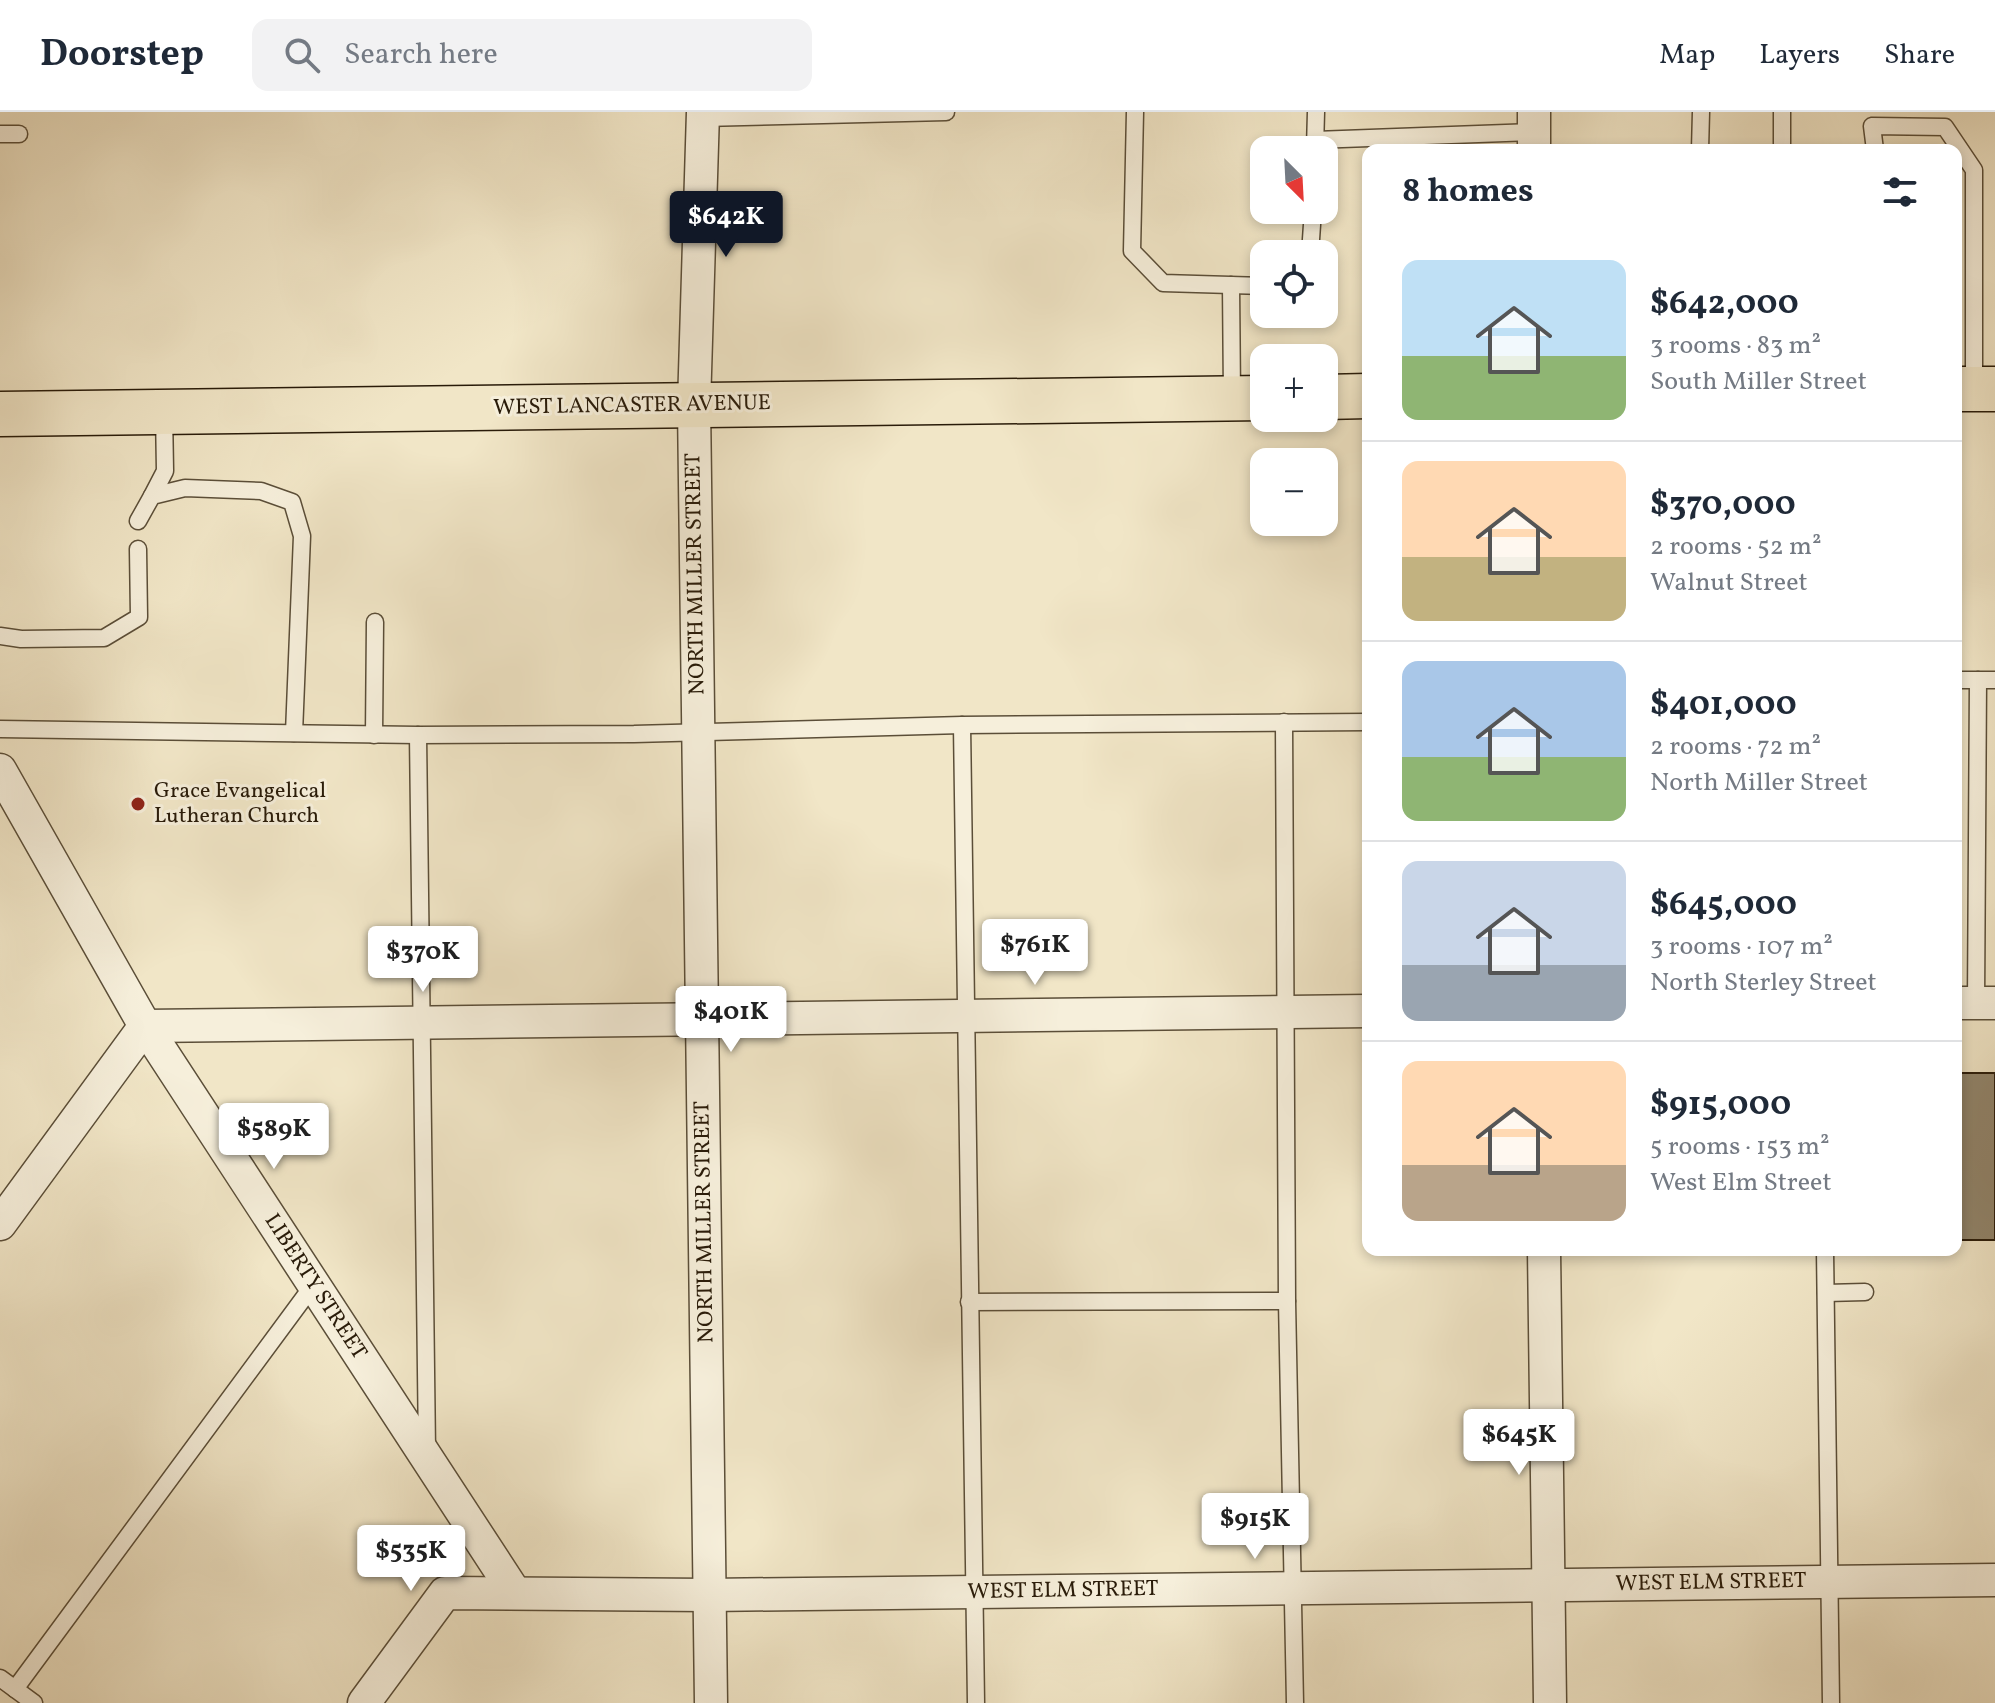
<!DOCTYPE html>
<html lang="en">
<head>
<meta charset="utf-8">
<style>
  body { margin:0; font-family:Vollkorn,serif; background:#f2f2f3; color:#1f2937; height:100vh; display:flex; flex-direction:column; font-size:30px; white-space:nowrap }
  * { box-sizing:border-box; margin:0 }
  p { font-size:26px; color:#747a83 }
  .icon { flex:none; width:44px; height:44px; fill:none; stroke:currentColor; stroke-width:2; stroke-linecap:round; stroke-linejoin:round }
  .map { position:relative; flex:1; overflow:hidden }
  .side { position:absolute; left:1362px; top:32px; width:600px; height:1112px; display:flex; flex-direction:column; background:#fff; border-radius:16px; box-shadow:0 4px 12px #0003 }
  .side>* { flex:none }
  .needle { width:52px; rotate:156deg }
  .tools { position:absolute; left:1250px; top:24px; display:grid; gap:16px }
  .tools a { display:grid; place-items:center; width:88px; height:88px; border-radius:16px; background:#fff; box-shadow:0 4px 12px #0003; font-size:40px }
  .price { position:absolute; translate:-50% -68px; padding:0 18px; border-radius:8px; background:#fff; color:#222; font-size:26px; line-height:52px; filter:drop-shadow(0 2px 4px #0008) }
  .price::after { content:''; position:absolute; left:50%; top:48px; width:24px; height:18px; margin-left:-12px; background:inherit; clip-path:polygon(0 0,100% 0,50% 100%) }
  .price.current { background:#111827; color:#fff }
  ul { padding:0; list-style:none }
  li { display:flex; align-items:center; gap:24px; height:200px; padding:0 40px }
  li+li { border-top:2px solid #e0e1e3 }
  li span { display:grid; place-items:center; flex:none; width:224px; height:160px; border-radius:16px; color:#555 }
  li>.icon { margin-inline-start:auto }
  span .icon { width:96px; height:96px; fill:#fffc; stroke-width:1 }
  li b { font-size:34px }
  h2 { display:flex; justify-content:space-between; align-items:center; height:96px; padding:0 40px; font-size:34px }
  header { display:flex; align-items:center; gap:48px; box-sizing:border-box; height:112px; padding:0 40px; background:#fff; border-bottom:2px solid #e0e1e3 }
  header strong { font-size:38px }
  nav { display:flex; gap:44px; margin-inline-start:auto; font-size:28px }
  .search { width:560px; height:72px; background:#f2f2f3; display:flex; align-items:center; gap:20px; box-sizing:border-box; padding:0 28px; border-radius:16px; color:#747a83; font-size:30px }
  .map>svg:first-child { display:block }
  .building { fill:#91856c; stroke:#291b09; stroke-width:2 }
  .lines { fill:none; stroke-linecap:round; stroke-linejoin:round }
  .lane-casing { stroke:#5b4e38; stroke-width:19 }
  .street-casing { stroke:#5b4e38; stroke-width:35 }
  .primary-casing { stroke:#291b09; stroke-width:47 }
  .lane { stroke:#f6efdb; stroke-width:16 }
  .street { stroke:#f6efdb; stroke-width:32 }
  .primary { stroke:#f1e6c7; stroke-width:44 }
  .poi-dot { fill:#8f2418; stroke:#f6efdb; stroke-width:3 }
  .labels { text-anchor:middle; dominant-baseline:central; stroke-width:6; stroke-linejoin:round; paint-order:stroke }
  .street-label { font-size:22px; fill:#291b09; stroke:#f6efdb }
  .poi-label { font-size:22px; fill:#291b09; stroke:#f6efdb; text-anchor:start }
</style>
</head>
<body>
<header>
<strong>Doorstep</strong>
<div class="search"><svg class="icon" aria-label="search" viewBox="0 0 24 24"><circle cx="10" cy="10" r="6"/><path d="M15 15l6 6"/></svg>Search here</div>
<nav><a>Map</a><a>Layers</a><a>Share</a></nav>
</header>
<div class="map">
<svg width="1995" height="1591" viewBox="0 0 1995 1591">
  <rect width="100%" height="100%" fill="#f1e6c7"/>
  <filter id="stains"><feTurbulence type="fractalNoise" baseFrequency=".0025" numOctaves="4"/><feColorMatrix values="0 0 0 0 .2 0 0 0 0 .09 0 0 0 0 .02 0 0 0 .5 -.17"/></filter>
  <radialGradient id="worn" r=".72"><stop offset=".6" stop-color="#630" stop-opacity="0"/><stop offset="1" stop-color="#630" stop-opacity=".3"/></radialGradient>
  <!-- building -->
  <rect class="building" x="1956" y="961" width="39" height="167"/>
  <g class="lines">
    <!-- lane casing -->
    <g class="lane-casing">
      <g id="lane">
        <path d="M 1135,0 L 1132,139 L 1163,171 L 1264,174"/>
        <path d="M 703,6 L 946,0"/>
        <path d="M 0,22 L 19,22"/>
        <path d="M 1315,28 L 1534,20"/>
        <path d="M 1315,36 L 1316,0"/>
        <path d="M 1700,38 L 1701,0"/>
        <path d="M 1782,38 L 1782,0"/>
        <path d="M 1875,38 L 1872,14 L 1945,15 L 1974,58 L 1974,276"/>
        <path d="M 1310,142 L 1313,98"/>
        <path d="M 1231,173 L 1232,284"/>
        <path d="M 152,384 L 165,359 L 164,300"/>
        <path d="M 138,409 L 152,384 L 185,376 L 261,379 L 292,390 L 302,424 L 294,621"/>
        <path d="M 0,524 L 21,527 L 104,526 L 139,505 L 138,437"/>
        <path d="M 1956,568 L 1995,568"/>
        <path d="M 1284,610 L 1287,1189 L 1295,1591"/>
        <path d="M 962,613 L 976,1591"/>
        <path d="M 0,617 L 418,623 L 634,622 L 962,613 L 1368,610"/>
        <path d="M 374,623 L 375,510"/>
        <path d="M 418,623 L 427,1338"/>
        <path d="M 1976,891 L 1978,568"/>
        <path d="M 1825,1138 L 1831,1591"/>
        <path d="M 1826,1181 L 1865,1180"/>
        <path d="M 969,1190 L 1287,1189"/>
        <path d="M 0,1566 L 34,1591"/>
        <path d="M 15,1577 L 314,1172"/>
      </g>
    </g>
    <!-- street casing -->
    <g class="street-casing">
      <g id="street">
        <path d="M 703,0 L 694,293 L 711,1591"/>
        <path d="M 1534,0 L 1534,38"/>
        <path d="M 0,658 L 145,914 L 515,1481"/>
        <path d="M 1956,891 L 1995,891"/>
        <path d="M 0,1112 L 145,914 L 1368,899"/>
        <path d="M 1544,1138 L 1550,1591"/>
        <path d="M 364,1591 L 445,1481 L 709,1483 L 1995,1468"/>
      </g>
    </g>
    <!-- primary casing -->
    <g class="primary-casing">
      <g id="primary">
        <path d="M 1956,277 L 1995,277"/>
        <path d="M 1324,285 L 1368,284"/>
        <path d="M 0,302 L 1264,286"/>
      </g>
    </g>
    <!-- lane -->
    <use href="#lane" class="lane"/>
    <!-- street -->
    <use href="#street" class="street"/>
    <!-- primary -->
    <use href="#primary" class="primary"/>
  </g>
  <!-- markers -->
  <circle class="poi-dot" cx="138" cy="692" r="8"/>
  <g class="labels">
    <!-- street labels -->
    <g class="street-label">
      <text transform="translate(632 294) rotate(-1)">WEST LANCASTER AVENUE</text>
      <text transform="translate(696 462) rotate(-91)">NORTH MILLER STREET</text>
      <text transform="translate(705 1110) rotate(-91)">NORTH MILLER STREET</text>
      <text transform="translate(315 1175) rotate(57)">LIBERTY STREET</text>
      <text transform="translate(1711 1471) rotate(-1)">WEST ELM STREET</text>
      <text transform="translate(1063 1479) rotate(-1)">WEST ELM STREET</text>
    </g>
    <!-- poi labels -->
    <g class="poi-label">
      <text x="154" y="679">Grace Evangelical<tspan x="154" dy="25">Lutheran Church</tspan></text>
    </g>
  </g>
  <rect width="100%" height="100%" filter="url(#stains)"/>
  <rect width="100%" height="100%" fill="url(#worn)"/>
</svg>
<div class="tools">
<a><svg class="needle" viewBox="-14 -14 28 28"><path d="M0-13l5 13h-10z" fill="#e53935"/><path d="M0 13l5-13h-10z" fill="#747a83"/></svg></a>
<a><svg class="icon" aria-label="locate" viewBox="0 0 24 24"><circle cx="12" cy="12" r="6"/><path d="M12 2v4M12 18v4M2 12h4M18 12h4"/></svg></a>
<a>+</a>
<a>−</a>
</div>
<b class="price current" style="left:726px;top:147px">$642K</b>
<b class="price" style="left:1035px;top:875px">$761K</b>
<b class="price" style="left:423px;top:882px">$370K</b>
<b class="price" style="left:731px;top:942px">$401K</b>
<b class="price" style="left:274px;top:1059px">$589K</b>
<b class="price" style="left:1519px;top:1365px">$645K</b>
<b class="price" style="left:1255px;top:1449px">$915K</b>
<b class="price" style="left:411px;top:1481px">$535K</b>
<section class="side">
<h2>8 homes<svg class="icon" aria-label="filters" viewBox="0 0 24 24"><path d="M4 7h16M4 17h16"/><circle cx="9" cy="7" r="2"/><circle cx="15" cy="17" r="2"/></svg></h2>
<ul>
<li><span style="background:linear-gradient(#bfe0f5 60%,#8fb573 0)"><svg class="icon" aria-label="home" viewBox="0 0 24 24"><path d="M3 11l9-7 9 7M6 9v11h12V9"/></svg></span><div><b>$642,000</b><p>3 rooms · 83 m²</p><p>South Miller Street</p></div></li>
<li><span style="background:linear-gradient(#ffd9b3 60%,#c2b280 0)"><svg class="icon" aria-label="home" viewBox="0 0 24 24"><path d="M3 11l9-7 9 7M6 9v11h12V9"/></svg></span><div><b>$370,000</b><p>2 rooms · 52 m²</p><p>Walnut Street</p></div></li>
<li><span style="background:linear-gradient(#a9c7e8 60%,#8fb573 0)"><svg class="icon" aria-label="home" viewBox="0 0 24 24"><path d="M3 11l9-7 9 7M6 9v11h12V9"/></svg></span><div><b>$401,000</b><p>2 rooms · 72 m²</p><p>North Miller Street</p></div></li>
<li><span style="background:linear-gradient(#c9d6e8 65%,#9aa5b1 0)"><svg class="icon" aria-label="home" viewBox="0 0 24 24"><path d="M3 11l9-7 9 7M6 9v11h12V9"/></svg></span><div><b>$645,000</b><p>3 rooms · 107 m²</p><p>North Sterley Street</p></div></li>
<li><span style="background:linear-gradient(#ffd9b3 65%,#b9a48a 0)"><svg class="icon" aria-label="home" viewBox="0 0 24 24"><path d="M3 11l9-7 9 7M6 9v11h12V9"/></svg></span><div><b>$915,000</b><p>5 rooms · 153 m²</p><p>West Elm Street</p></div></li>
</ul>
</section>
</div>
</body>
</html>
